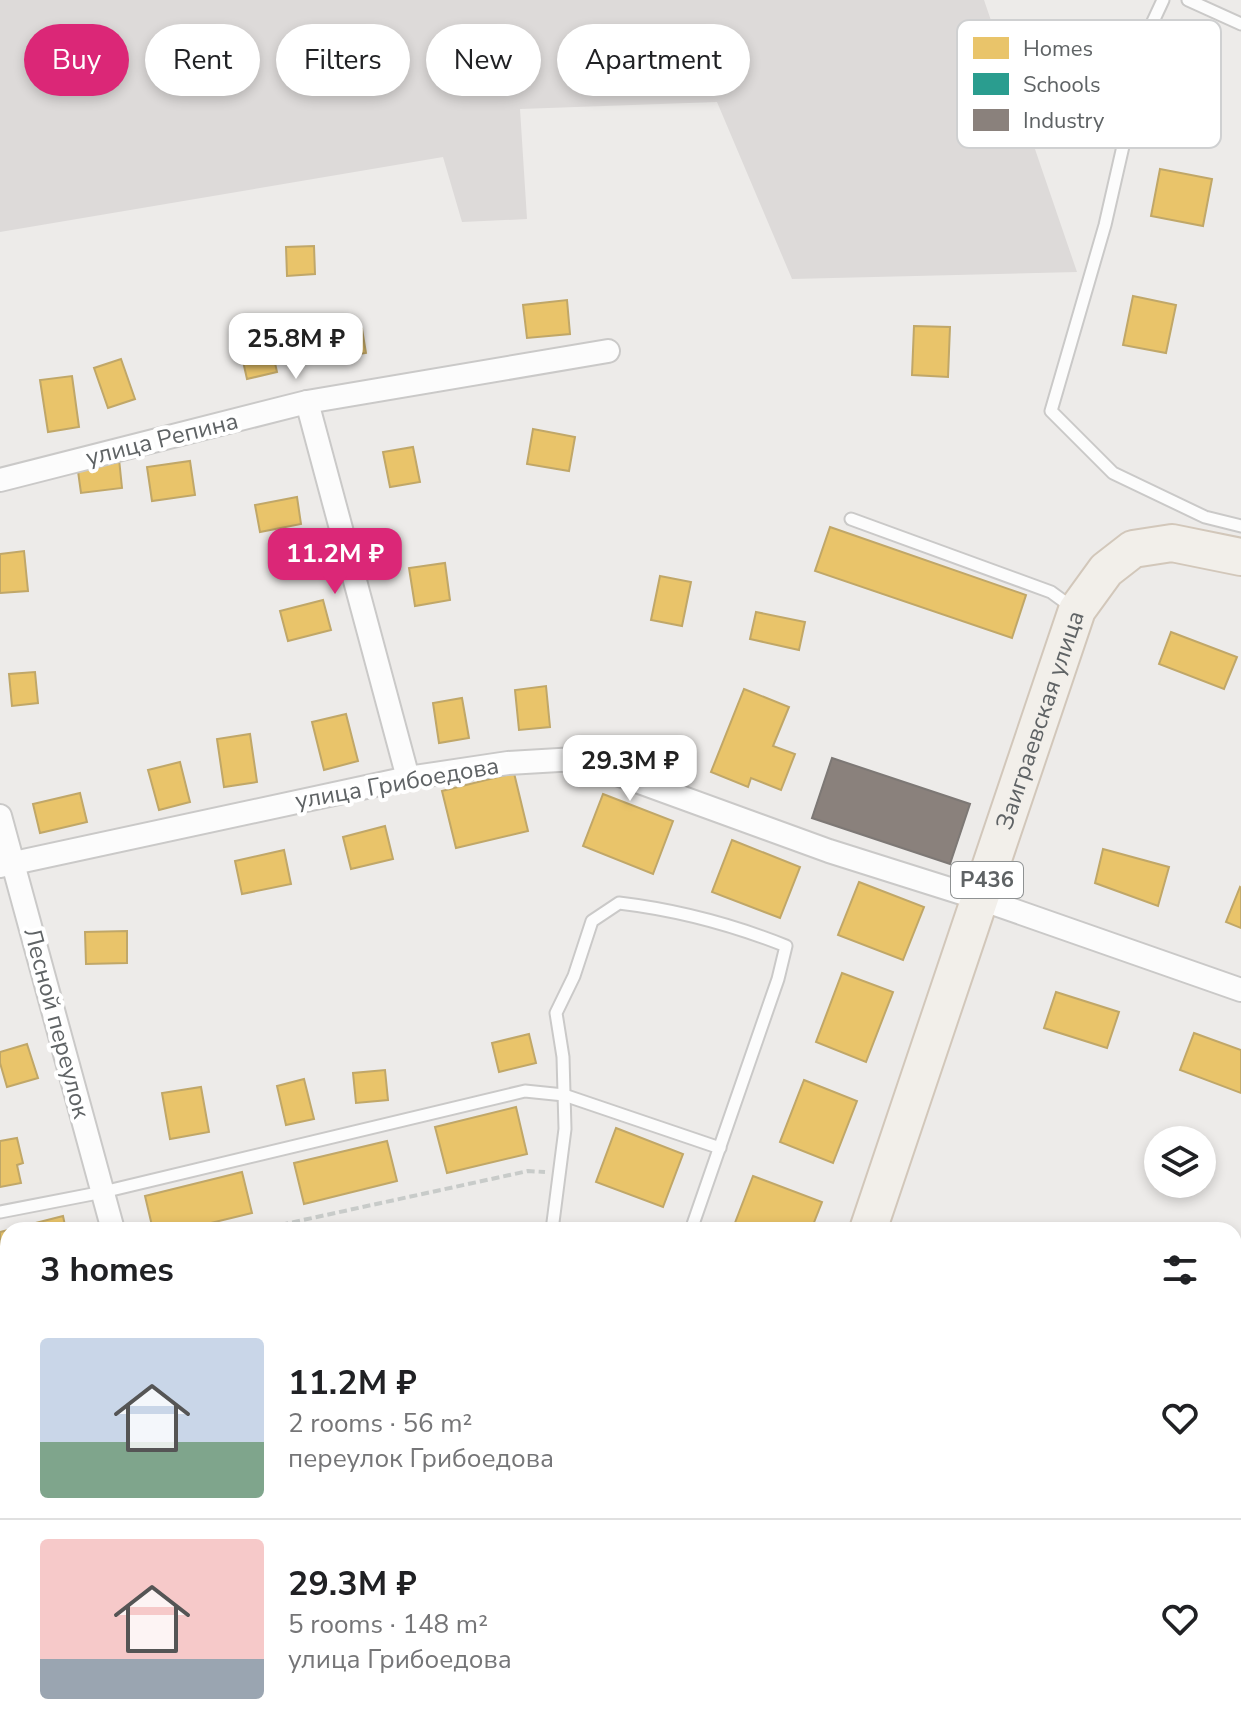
<!DOCTYPE html>
<html lang="en">
<head>
<meta charset="utf-8">
<style>
  body { margin:0; font-family:"Nunito Sans",sans-serif; background:#f2f2f2; color:#202124; height:100vh; display:flex; flex-direction:column; font-size:30px; white-space:nowrap }
  * { box-sizing:border-box; margin:0 }
  p { font-size:26px; color:#757577 }
  .icon { flex:none; width:44px; height:44px; fill:none; stroke:currentColor; stroke-width:2; stroke-linecap:round; stroke-linejoin:round }
  .map { position:relative; flex:1; overflow:hidden }
  .side { position:absolute; left:0px; top:1222px; width:1242px; height:512px; display:flex; flex-direction:column; background:#fff; border-radius:24px 24px 0 0; box-shadow:0 4px 12px #0003 }
  .side>* { flex:none }
  .guide { position:absolute; left:24px; top:24px; width:800px; height:72px; display:flex; gap:16px }
  .buttons { position:absolute; left:1144px; top:1126px; display:grid; gap:16px }
  .buttons a { display:grid; place-items:center; width:72px; height:72px; border-radius:50%; background:#fff; box-shadow:0 4px 12px #0003; font-size:40px }
  .price { position:absolute; translate:-50% -68px; padding:0 18px; border-radius:16px; background:#fff; color:#222; font-size:26px; line-height:52px; filter:drop-shadow(0 2px 4px #0008) }
  .price::after { content:''; position:absolute; left:50%; top:48px; width:24px; height:18px; margin-left:-12px; background:inherit; clip-path:polygon(0 0,100% 0,50% 100%) }
  .price.on { background:#db2777; color:#fff }
  ul { padding:0; list-style:none }
  li { display:flex; align-items:center; gap:24px; height:200px; padding:0 40px }
  li+li { border-top:2px solid #e0e0e0 }
  li span { display:grid; place-items:center; flex:none; width:224px; height:160px; border-radius:8px; color:#555 }
  li>.icon { margin-inline-start:auto }
  span .icon { width:96px; height:96px; fill:#fffc; stroke-width:1 }
  li b { font-size:34px }
  h2 { display:flex; justify-content:space-between; align-items:center; height:96px; padding:0 40px; font-size:34px }
  .pill { padding:0 28px; border-radius:36px; background:#fff; box-shadow:0 4px 12px #0003; font-size:28px; line-height:72px }
  .pill.on { background:#db2777; color:#fff }
  .map>svg:first-child { display:block }
  .industrial { fill:#dddad9 }
  .education { fill:#dedbd9 }
  .homes { fill:#e9c46a; stroke:#c0a768; stroke-width:2 }
  .schools { fill:#2a9d8f; stroke:#3a8c82; stroke-width:2 }
  .industry { fill:#8a817c; stroke:#7d7875; stroke-width:2 }
  .lines { fill:none; stroke-linecap:round; stroke-linejoin:round }
  .lane-casing { stroke:#cac9c8; stroke-width:15 }
  .street-casing { stroke:#cac9c8; stroke-width:26 }
  .primary-casing { stroke:#d2c7ba; stroke-width:40 }
  .path { stroke:#c8cbc9; stroke-width:4; stroke-dasharray:8 4; stroke-linecap:butt }
  .lane { stroke:#fcfcfc; stroke-width:11 }
  .street { stroke:#fcfcfc; stroke-width:22 }
  .primary { stroke:#f2efea; stroke-width:36 }
  .labels { text-anchor:middle; dominant-baseline:central; stroke-width:8; stroke-linejoin:round; paint-order:stroke }
  .shield { fill:#fff; stroke:#8f9293; stroke-width:2 }
  .shield-label { font-size:22px; font-weight:bold; fill:#5f6365 }
  .street-label { font-size:24px; fill:#5f6365; stroke:#fff }
  .key { fill:#fff; stroke:#cfd0d1; stroke-width:2 }
  .key-label { font-size:22px; fill:#5f6365 }
</style>
</head>
<body>
<div class="map">
<svg width="1241" height="1734" viewBox="0 0 1241 1734">
  <rect width="100%" height="100%" fill="#edebe9"/>
  <!-- industrial -->
  <path class="industrial" d="M 0,0 L 984,0 L 1077,272 L 792,279 L 717,102 L 520,109 L 527,219 L 462,222 L 443,157 L 0,232 Z"/>
  <!-- education -->
  <path class="education" d="M 41,1726 L 387,1726 L 388,1734 L 43,1734 Z"/>
  <!-- homes -->
  <g class="homes">
    <path d="M 1160,169 L 1212,179 L 1203,226 L 1151,216 Z"/>
    <path d="M 314,246 L 315,274 L 287,276 L 286,247 Z"/>
    <path d="M 1133,296 L 1176,305 L 1166,353 L 1123,345 Z"/>
    <path d="M 567,300 L 570,334 L 527,338 L 523,305 Z"/>
    <path d="M 266,323 L 277,372 L 247,379 L 236,330 Z"/>
    <path d="M 914,326 L 950,327 L 948,377 L 912,375 Z"/>
    <path d="M 362,329 L 366,353 L 331,358 L 328,334 Z"/>
    <path d="M 121,359 L 135,399 L 108,408 L 94,368 Z"/>
    <path d="M 72,376 L 79,427 L 48,432 L 40,380 Z"/>
    <path d="M 533,429 L 575,437 L 569,471 L 527,464 Z"/>
    <path d="M 413,447 L 420,482 L 390,487 L 383,452 Z"/>
    <path d="M 119,459 L 122,488 L 81,493 L 77,464 Z"/>
    <path d="M 190,461 L 195,495 L 152,501 L 147,467 Z"/>
    <path d="M 297,497 L 301,524 L 260,532 L 255,505 Z"/>
    <path d="M 830,527 L 1026,595 L 1012,638 L 815,571 Z"/>
    <path d="M 24,551 L 28,591 L 0,593 L 0,554 Z"/>
    <path d="M 445,563 L 450,600 L 415,606 L 409,568 Z"/>
    <path d="M 660,576 L 691,582 L 682,626 L 651,620 Z"/>
    <path d="M 323,600 L 331,630 L 288,641 L 280,611 Z"/>
    <path d="M 756,612 L 805,622 L 799,650 L 750,639 Z"/>
    <path d="M 1171,632 L 1237,657 L 1224,689 L 1159,664 Z"/>
    <path d="M 35,672 L 38,703 L 12,706 L 9,674 Z"/>
    <path d="M 546,686 L 550,727 L 519,730 L 515,690 Z"/>
    <path d="M 744,689 L 789,707 L 773,746 L 795,754 L 781,790 L 751,778 L 748,787 L 711,772 Z"/>
    <path d="M 462,698 L 469,738 L 439,743 L 433,703 Z"/>
    <path d="M 346,714 L 358,761 L 324,770 L 312,722 Z"/>
    <path d="M 250,734 L 257,782 L 224,787 L 217,739 Z"/>
    <path d="M 180,762 L 190,802 L 159,810 L 148,770 Z"/>
    <path d="M 514,773 L 528,831 L 456,848 L 442,791 Z"/>
    <path d="M 80,793 L 87,822 L 40,833 L 33,804 Z"/>
    <path d="M 603,794 L 673,821 L 653,874 L 583,846 Z"/>
    <path d="M 385,826 L 393,859 L 351,869 L 343,837 Z"/>
    <path d="M 732,840 L 800,867 L 780,918 L 712,892 Z"/>
    <path d="M 1103,849 L 1169,867 L 1158,906 L 1095,883 Z"/>
    <path d="M 284,850 L 291,884 L 242,894 L 235,861 Z"/>
    <path d="M 859,882 L 924,907 L 903,960 L 838,935 Z"/>
    <path d="M 1240,887 L 1241,888 L 1241,928 L 1226,922 Z"/>
    <path d="M 127,931 L 127,963 L 86,964 L 85,932 Z"/>
    <path d="M 842,973 L 893,992 L 866,1062 L 816,1042 Z"/>
    <path d="M 1056,992 L 1119,1012 L 1107,1048 L 1044,1028 Z"/>
    <path d="M 1194,1033 L 1241,1050 L 1241,1093 L 1180,1070 Z"/>
    <path d="M 529,1034 L 536,1063 L 499,1072 L 492,1043 Z"/>
    <path d="M 27,1044 L 38,1078 L 7,1087 L 0,1063 L 0,1052 Z"/>
    <path d="M 385,1070 L 388,1100 L 356,1103 L 353,1073 Z"/>
    <path d="M 304,1079 L 314,1119 L 286,1125 L 277,1086 Z"/>
    <path d="M 804,1080 L 857,1101 L 833,1163 L 780,1142 Z"/>
    <path d="M 201,1087 L 209,1132 L 170,1139 L 162,1093 Z"/>
    <path d="M 516,1107 L 527,1154 L 447,1173 L 435,1127 Z"/>
    <path d="M 616,1128 L 683,1154 L 663,1207 L 596,1182 Z"/>
    <path d="M 17,1138 L 23,1163 L 17,1165 L 21,1183 L 0,1187 L 0,1141 Z"/>
    <path d="M 387,1141 L 397,1181 L 304,1204 L 294,1163 Z"/>
    <path d="M 242,1172 L 252,1213 L 182,1230 L 153,1230 L 145,1196 Z"/>
    <path d="M 753,1176 L 822,1202 L 811,1230 L 733,1228 Z"/>
    <path d="M 63,1216 L 66,1230 L 8,1230 L 8,1273 L 0,1275 L 0,1232 Z"/>
    <path d="M 8,1378 L 8,1425 L 0,1427 L 0,1380 Z"/>
    <path d="M 1234,1492 L 1241,1495 L 1241,1545 L 1234,1542 Z"/>
    <path d="M 761,1726 L 817,1726 L 815,1734 L 758,1734 Z"/>
  </g>
  <!-- schools -->
  <path class="schools" d="M 274,1726 L 280,1726 L 282,1734 L 240,1734 Z"/>
  <!-- industry -->
  <path class="industry" d="M 832,758 L 970,804 L 950,864 L 812,818 Z"/>
  <g class="lines">
    <!-- lane casing -->
    <g class="lane-casing">
      <g id="lane">
        <path d="M 1163,0 L 1150,28 L 1105,225 L 1051,411 L 1113,473 L 1205,517 L 1241,526"/>
        <path d="M 1188,0 L 1241,24"/>
        <path d="M 851,519 L 1051,592 L 1073,608"/>
        <path d="M 0,1212 L 103,1192 L 525,1091 L 564,1095 L 720,1148"/>
        <path d="M 552,1230 L 565,1129 L 563,1057 L 556,1013 L 574,976 L 592,921 L 619,903 C 678,910 731,924 786,946 L 778,979 L 691,1230"/>
        <path d="M 1234,1641 L 1241,1644"/>
        <path d="M 863,1734 L 866,1726"/>
        <path d="M 943,1734 L 945,1726"/>
      </g>
    </g>
    <!-- street casing -->
    <g class="street-casing">
      <g id="street">
        <path d="M 307,402 L 408,778"/>
        <path d="M 0,480 L 307,402 L 608,351"/>
        <path d="M 0,816 L 113,1230"/>
        <path d="M 0,866 L 408,778 L 508,763 L 576,759 L 829,851 L 981,899 L 1241,990"/>
        <path d="M 1234,1444 L 1241,1447"/>
        <path d="M 698,1734 L 700,1726"/>
      </g>
    </g>
    <!-- primary casing -->
    <g class="primary-casing">
      <g id="primary">
        <path id="s1" d="M 868,1230 L 1077,610 L 1106,570 L 1133,549 L 1172,543 L 1241,557"/>
        <path d="M 0,1344 L 8,1343"/>
      </g>
    </g>
    <!-- path -->
    <g class="path">
      <path d="M 257,1230 L 528,1171 L 545,1172"/>
      <path d="M 0,1288 L 8,1286"/>
    </g>
    <!-- lane -->
    <use href="#lane" class="lane"/>
    <!-- street -->
    <use href="#street" class="street"/>
    <!-- primary -->
    <use href="#primary" class="primary"/>
  </g>
  <g class="labels">
    <!-- shield labels -->
    <rect class="shield" x="951" y="862" width="72" height="36" rx="6"/>
    <g class="shield-label">
      <text x="987" y="880">P436</text>
    </g>
    <!-- street labels -->
    <g class="street-label">
      <text transform="translate(162 439) rotate(-14)">улица Репина</text>
      <text stroke="none"><textPath href="#s1" startOffset="538">Заиграевская улица</textPath></text>
      <text transform="translate(397 783) rotate(-10)">улица Грибоедова</text>
      <text transform="translate(57 1023) rotate(75)">Лесной переулок</text>
    </g>
  </g>
  <!-- legend -->
  <rect x="957" y="20" width="264" height="128" rx="12" class="key"/>
  <rect x="973" y="37" width="36" height="22" fill="#e9c46a"/>
  <rect x="973" y="73" width="36" height="22" fill="#2a9d8f"/>
  <rect x="973" y="109" width="36" height="22" fill="#8a817c"/>
  <g class="key-label">
    <text x="1023" y="56">Homes</text>
    <text x="1023" y="92">Schools</text>
    <text x="1023" y="128">Industry</text>
  </g>
</svg>
<div class="buttons">
<a><svg class="icon" aria-label="layers" viewBox="0 0 24 24"><path d="M12 4l9 5-9 5-9-5zM3 14l9 5 9-5"/></svg></a>
</div>
<b class="price" style="left:296px;top:381px">25.8M ₽</b>
<b class="price on" style="left:335px;top:596px">11.2M ₽</b>
<b class="price" style="left:630px;top:803px">29.3M ₽</b>
<div class="guide">
<a class="pill on">Buy</a>
<a class="pill">Rent</a>
<a class="pill">Filters</a>
<a class="pill">New</a>
<a class="pill">Apartment</a>
</div>
<section class="side">
<h2>3 homes<svg class="icon" aria-label="filters" viewBox="0 0 24 24"><path d="M4 7h16M4 17h16"/><circle cx="9" cy="7" r="2"/><circle cx="15" cy="17" r="2"/></svg></h2>
<ul>
<li><span style="background:linear-gradient(#c9d6e8 65%,#7fa58c 0)"><svg class="icon" aria-label="home" viewBox="0 0 24 24"><path d="M3 11l9-7 9 7M6 9v11h12V9"/></svg></span><div><b>11.2M ₽</b><p>2 rooms · 56 m²</p><p>переулок Грибоедова</p></div><svg class="icon" aria-label="heart" viewBox="0 0 24 24"><path d="M12 20l-8-8c-3-5 5-10 8-4 3-6 11-1 8 4z"/></svg></li>
<li><span style="background:linear-gradient(#f6c9c9 75%,#9aa5b1 0)"><svg class="icon" aria-label="home" viewBox="0 0 24 24"><path d="M3 11l9-7 9 7M6 9v11h12V9"/></svg></span><div><b>29.3M ₽</b><p>5 rooms · 148 m²</p><p>улица Грибоедова</p></div><svg class="icon" aria-label="heart" viewBox="0 0 24 24"><path d="M12 20l-8-8c-3-5 5-10 8-4 3-6 11-1 8 4z"/></svg></li>
</ul>
</section>
</div>
</body>
</html>
